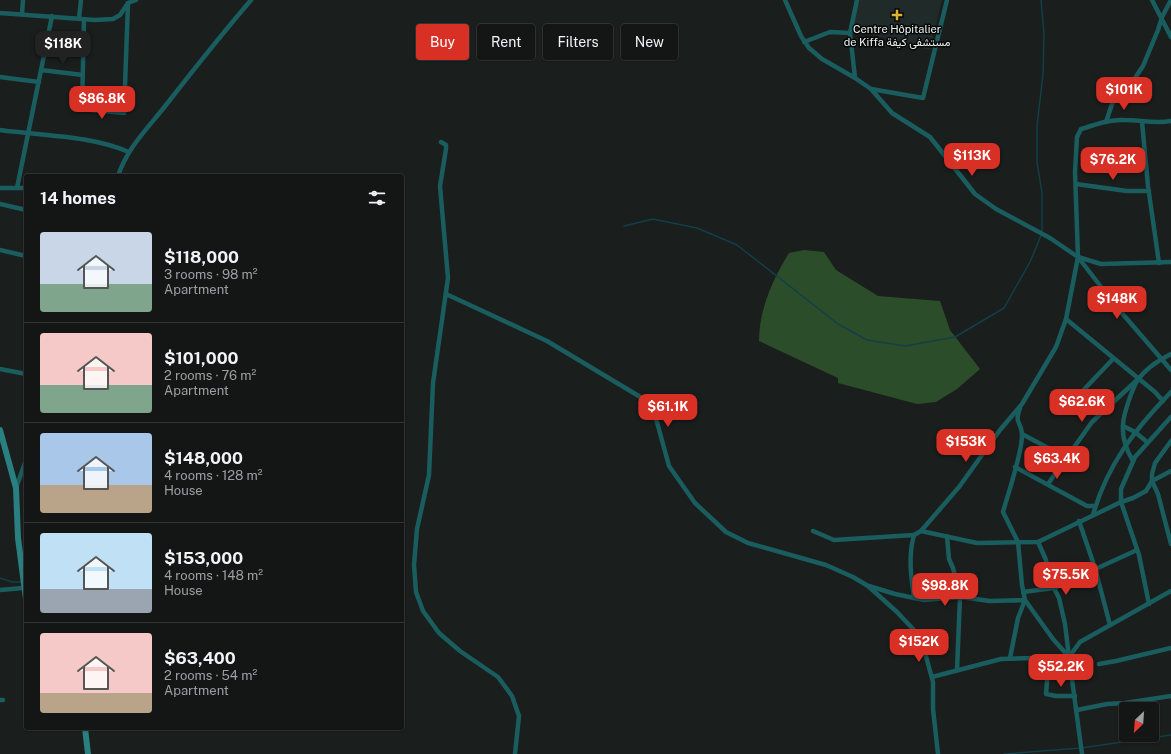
<!DOCTYPE html>
<html lang="en">
<head>
<meta charset="utf-8">
<style>
  body { margin:0; font-family:"Public Sans",Vazirmatn,sans-serif; background:#1d1f1f; color:#f1f3f6; height:100vh; display:flex; flex-direction:column; font-size:15px; white-space:nowrap }
  * { box-sizing:border-box; margin:0 }
  p { font-size:13px; color:#9d9fa1 }
  .icon { flex:none; width:22px; height:22px; fill:none; stroke:currentColor; stroke-width:2; stroke-linecap:round; stroke-linejoin:round }
  .map { position:relative; flex:1; overflow:hidden }
  .sheet { position:absolute; left:24px; top:174px; width:380px; height:556px; display:flex; flex-direction:column; background:#141616; border-radius:4px; box-shadow:0 1px 3px #0004,0 0 0 1px #333535 }
  .sheet>* { flex:none }
  .banner { position:absolute; left:416px; top:24px; width:380px; height:36px; display:flex; gap:8px }
  .needle { width:26px; rotate:205deg }
  .controls { position:absolute; left:1119px; top:702px; display:grid; gap:8px }
  .controls a { display:grid; place-items:center; width:40px; height:40px; border-radius:4px; background:#141616; box-shadow:0 1px 3px #0004,0 0 0 1px #333535; font-size:20px }
  .price { position:absolute; translate:-50% -34px; padding:0 9px; border-radius:8px; background:#d93025; color:#fff; font-size:13px; line-height:26px; filter:drop-shadow(0 1px 2px #0008) }
  .price::after { content:''; position:absolute; left:50%; top:24px; width:12px; height:9px; margin-left:-6px; background:inherit; clip-path:polygon(0 0,100% 0,50% 100%) }
  .price.selected { background:#222; color:#fff }
  ul { padding:0; list-style:none }
  li { display:flex; align-items:center; gap:12px; height:100px; padding:0 16px }
  li+li { border-top:1px solid #333535 }
  li span { display:grid; place-items:center; flex:none; width:112px; height:80px; border-radius:4px; color:#555 }
  li>.icon { margin-inline-start:auto }
  span .icon { width:48px; height:48px; fill:#fffc; stroke-width:1 }
  li b { font-size:17px }
  h2 { display:flex; justify-content:space-between; align-items:center; height:48px; padding:0 16px; font-size:17px }
  .pill { padding:0 14px; border-radius:4px; background:#141616; box-shadow:0 1px 3px #0004,0 0 0 1px #333535; font-size:14px; line-height:36px }
  .pill.selected { background:#d93025; color:#fff }
  .map>svg:first-child { display:block }
  .built { fill:#202b29 }
  .green { fill:#2c4d2a }
  .lines { fill:none; stroke-linecap:round; stroke-linejoin:round }
  .stream { stroke:#123f49; stroke-width:1.5 }
  .street { stroke:#1a5d5f; stroke-width:4.5 }
  .secondary { stroke:#2a7f80; stroke-width:6 }
  .poi-dot { fill:#deb133; stroke:#060807; stroke-width:1.5 }
  .labels { text-anchor:middle; dominant-baseline:central; stroke-width:3; stroke-linejoin:round; paint-order:stroke }
  .poi-label { font-size:11px; fill:#eff3f2; stroke:#060807 }
</style>
</head>
<body>
<div class="map">
<svg width="1171" height="754" viewBox="0 0 1171 754">
  <rect width="100%" height="100%" fill="#1a1e1d"/>
  <!-- built -->
  <path class="built" d="M 859,0 L 942,0 L 930,50 L 852,30 Z"/>
  <!-- green -->
  <path class="green" d="M 804,250 L 824,252 L 836,270 L 878,296 L 940,301 L 950,330 L 980,369 L 957,389 L 936,402 L 917,404 L 838,383 L 838,378 L 759,341 C 759,309 773,279 789,253 Z"/>
  <g class="lines">
    <!-- stream -->
    <g class="stream">
      <path d="M 624,226 L 653,219 L 697,228 L 737,245 L 838,324 L 867,340 L 905,346 L 955,337 L 1004,308 L 1030,262 L 1042,233 L 1042,193 L 1037,162 L 1037,126 L 1043,74 L 1044,34 L 1041,0"/>
      <path d="M 0,578 L 12,582 L 22,582"/>
      <path d="M 1004,754 L 1081,748 L 1171,735"/>
    </g>
    <!-- street -->
    <g class="street">
      <path d="M 785,0 L 801,36 L 809,48 L 822,59 L 855,78 L 871,89 L 892,113 L 930,137 L 975,194 L 996,209 L 1050,238 L 1078,257 L 1115,305 L 1171,370"/>
      <path d="M 1152,0 L 1171,37"/>
      <path d="M 0,13 L 95,20 L 113,19 L 120,15 L 128,3 L 136,0"/>
      <path d="M 22,14 L 23,0"/>
      <path d="M 79,18 L 81,0"/>
      <path d="M 84,19 L 82,109 L 124,113 L 128,3"/>
      <path d="M 804,42 L 830,32 L 850,33"/>
      <path d="M 41,70 L 83,75"/>
      <path d="M 0,77 L 39,82"/>
      <path d="M 855,78 L 850,33 L 857,0"/>
      <path d="M 871,89 L 923,98 L 947,0"/>
      <path d="M 1106,122 L 1114,98 L 1131,84 L 1143,66 L 1158,30 L 1162,17 L 1171,0"/>
      <path d="M 1142,122 L 1148,186 L 1159,263"/>
      <path d="M 0,130 C 43,136 89,135 129,152"/>
      <path d="M 441,142 L 446,145 L 446,149 L 440,186 L 448,278 L 433,383 L 429,475 L 417,529 L 414,565 L 416,592 L 423,611 L 439,633 L 460,651 L 498,677 L 512,696 L 519,716 L 515,754"/>
      <path d="M 118,176 C 127,148 148,128 166,105 C 194,69 222,34 251,0"/>
      <path d="M 1076,184 L 1127,191 L 1149,191"/>
      <path d="M 0,188 L 26,188"/>
      <path d="M 17,188 L 52,16"/>
      <path d="M 0,204 L 26,210"/>
      <path d="M 0,250 L 26,256"/>
      <path d="M 1078,257 L 1101,264 L 1171,262"/>
      <path d="M 446,294 L 547,341 L 652,404 L 669,466 L 695,503 L 726,532 L 748,543 L 826,565 L 853,577 L 868,586 L 897,612 L 914,630 L 924,649 L 933,682 L 933,709 L 938,754"/>
      <path d="M 1066,319 L 1155,392 L 1163,401"/>
      <path d="M 0,369 L 26,374"/>
      <path d="M 1072,402 L 1113,359"/>
      <path d="M 1020,408 C 1014,425 1021,420 1022,434 C 1023,450 1008,494 1003,512 L 1018,542 L 1022,585 L 1025,600 L 1053,639 L 1069,657 L 1082,754"/>
      <path d="M 1123,426 L 1135,432 L 1147,442"/>
      <path d="M 1022,434 L 1067,458"/>
      <path d="M 1171,441 L 1155,463 L 1152,474 L 1152,481 L 1158,494 L 1171,544"/>
      <path d="M 1133,461 C 1127,451 1122,437 1123,425 C 1123,415 1132,390 1137,381 C 1145,369 1159,360 1171,354"/>
      <path d="M 1015,467 L 1087,506 L 1095,506"/>
      <path d="M 1048,484 L 1092,422 L 1138,379"/>
      <path d="M 16,488 L 26,460"/>
      <path d="M 1093,515 C 1107,465 1135,429 1171,392"/>
      <path d="M 1079,521 L 1095,568 L 1110,625"/>
      <path d="M 813,531 L 834,540 L 914,535 L 921,531 L 977,543 L 1038,542 L 1121,502 L 1133,498 L 1146,491 L 1152,481 L 1171,471"/>
      <path d="M 921,531 L 959,487 L 1000,430 L 1022,404 L 1056,347 L 1066,319 L 1078,257 L 1075,172 L 1077,137 L 1081,129 C 1095,125 1109,119 1124,120 C 1140,120 1155,124 1171,121"/>
      <path d="M 914,535 C 908,556 911,577 914,598"/>
      <path d="M 947,536 L 949,559 L 953,568 L 960,597 L 957,670"/>
      <path d="M 1038,542 L 1046,560 L 1049,578 L 1059,598 L 1065,624 L 1069,657"/>
      <path d="M 869,586 L 895,594 L 924,600 L 960,597 L 990,601 L 1025,600 L 1018,618 L 1010,658"/>
      <path d="M 0,590 L 23,588"/>
      <path d="M 1023,592 L 1054,588 L 1137,550"/>
      <path d="M 1149,604 L 1139,555 L 1121,502 L 1121,489 L 1135,457 L 1171,417"/>
      <path d="M 1049,657 L 1046,694 L 1056,696 L 1075,696"/>
      <path d="M 1069,657 L 1080,642 L 1171,591"/>
      <path d="M 1099,664 L 1116,661 L 1171,648"/>
      <path d="M 932,677 L 1001,659 L 1069,657"/>
      <path d="M 0,700 L 3,700"/>
      <path d="M 1077,710 L 1107,704 L 1125,703 L 1171,696"/>
    </g>
    <!-- secondary -->
    <g class="secondary">
      <path d="M 0,430 L 16,488 L 18,538 L 26,599"/>
      <path d="M 85,728 L 88,754"/>
    </g>
  </g>
  <!-- markers -->
  <path class="poi-dot" d="M895 9h4v4h4v4h-4v4h-4v-4h-4v-4h4z"/>
  <g class="labels">
    <!-- poi labels -->
    <g class="poi-label">
      <text x="897" y="29">Centre Hôpitalier<tspan x="897" dy="13">de Kiffa مستشفى كيفة</tspan></text>
    </g>
  </g>
</svg>
<div class="controls">
<a><svg class="needle" viewBox="-14 -14 28 28"><path d="M0-13l5 13h-10z" fill="#e53935"/><path d="M0 13l5-13h-10z" fill="#9d9fa1"/></svg></a>
</div>
<b class="price selected" style="left:63px;top:65px">$118K</b>
<b class="price" style="left:1124px;top:111px">$101K</b>
<b class="price" style="left:102px;top:120px">$86.8K</b>
<b class="price" style="left:972px;top:177px">$113K</b>
<b class="price" style="left:1113px;top:181px">$76.2K</b>
<b class="price" style="left:1117px;top:320px">$148K</b>
<b class="price" style="left:1082px;top:423px">$62.6K</b>
<b class="price" style="left:668px;top:428px">$61.1K</b>
<b class="price" style="left:966px;top:463px">$153K</b>
<b class="price" style="left:1057px;top:480px">$63.4K</b>
<b class="price" style="left:1066px;top:596px">$75.5K</b>
<b class="price" style="left:945px;top:607px">$98.8K</b>
<b class="price" style="left:919px;top:663px">$152K</b>
<b class="price" style="left:1061px;top:688px">$52.2K</b>
<div class="banner">
<a class="pill selected">Buy</a>
<a class="pill">Rent</a>
<a class="pill">Filters</a>
<a class="pill">New</a>
</div>
<section class="sheet">
<h2>14 homes<svg class="icon" aria-label="filters" viewBox="0 0 24 24"><path d="M4 7h16M4 17h16"/><circle cx="9" cy="7" r="2"/><circle cx="15" cy="17" r="2"/></svg></h2>
<ul>
<li><span style="background:linear-gradient(#c9d6e8 65%,#7fa58c 0)"><svg class="icon" aria-label="home" viewBox="0 0 24 24"><path d="M3 11l9-7 9 7M6 9v11h12V9"/></svg></span><div><b>$118,000</b><p>3 rooms · 98 m²</p><p>Apartment</p></div></li>
<li><span style="background:linear-gradient(#f6c9c9 65%,#7fa58c 0)"><svg class="icon" aria-label="home" viewBox="0 0 24 24"><path d="M3 11l9-7 9 7M6 9v11h12V9"/></svg></span><div><b>$101,000</b><p>2 rooms · 76 m²</p><p>Apartment</p></div></li>
<li><span style="background:linear-gradient(#a9c7e8 65%,#b9a48a 0)"><svg class="icon" aria-label="home" viewBox="0 0 24 24"><path d="M3 11l9-7 9 7M6 9v11h12V9"/></svg></span><div><b>$148,000</b><p>4 rooms · 128 m²</p><p>House</p></div></li>
<li><span style="background:linear-gradient(#bfe0f5 70%,#9aa5b1 0)"><svg class="icon" aria-label="home" viewBox="0 0 24 24"><path d="M3 11l9-7 9 7M6 9v11h12V9"/></svg></span><div><b>$153,000</b><p>4 rooms · 148 m²</p><p>House</p></div></li>
<li><span style="background:linear-gradient(#f6c9c9 75%,#b9a48a 0)"><svg class="icon" aria-label="home" viewBox="0 0 24 24"><path d="M3 11l9-7 9 7M6 9v11h12V9"/></svg></span><div><b>$63,400</b><p>2 rooms · 54 m²</p><p>Apartment</p></div></li>
</ul>
</section>
</div>
</body>
</html>
